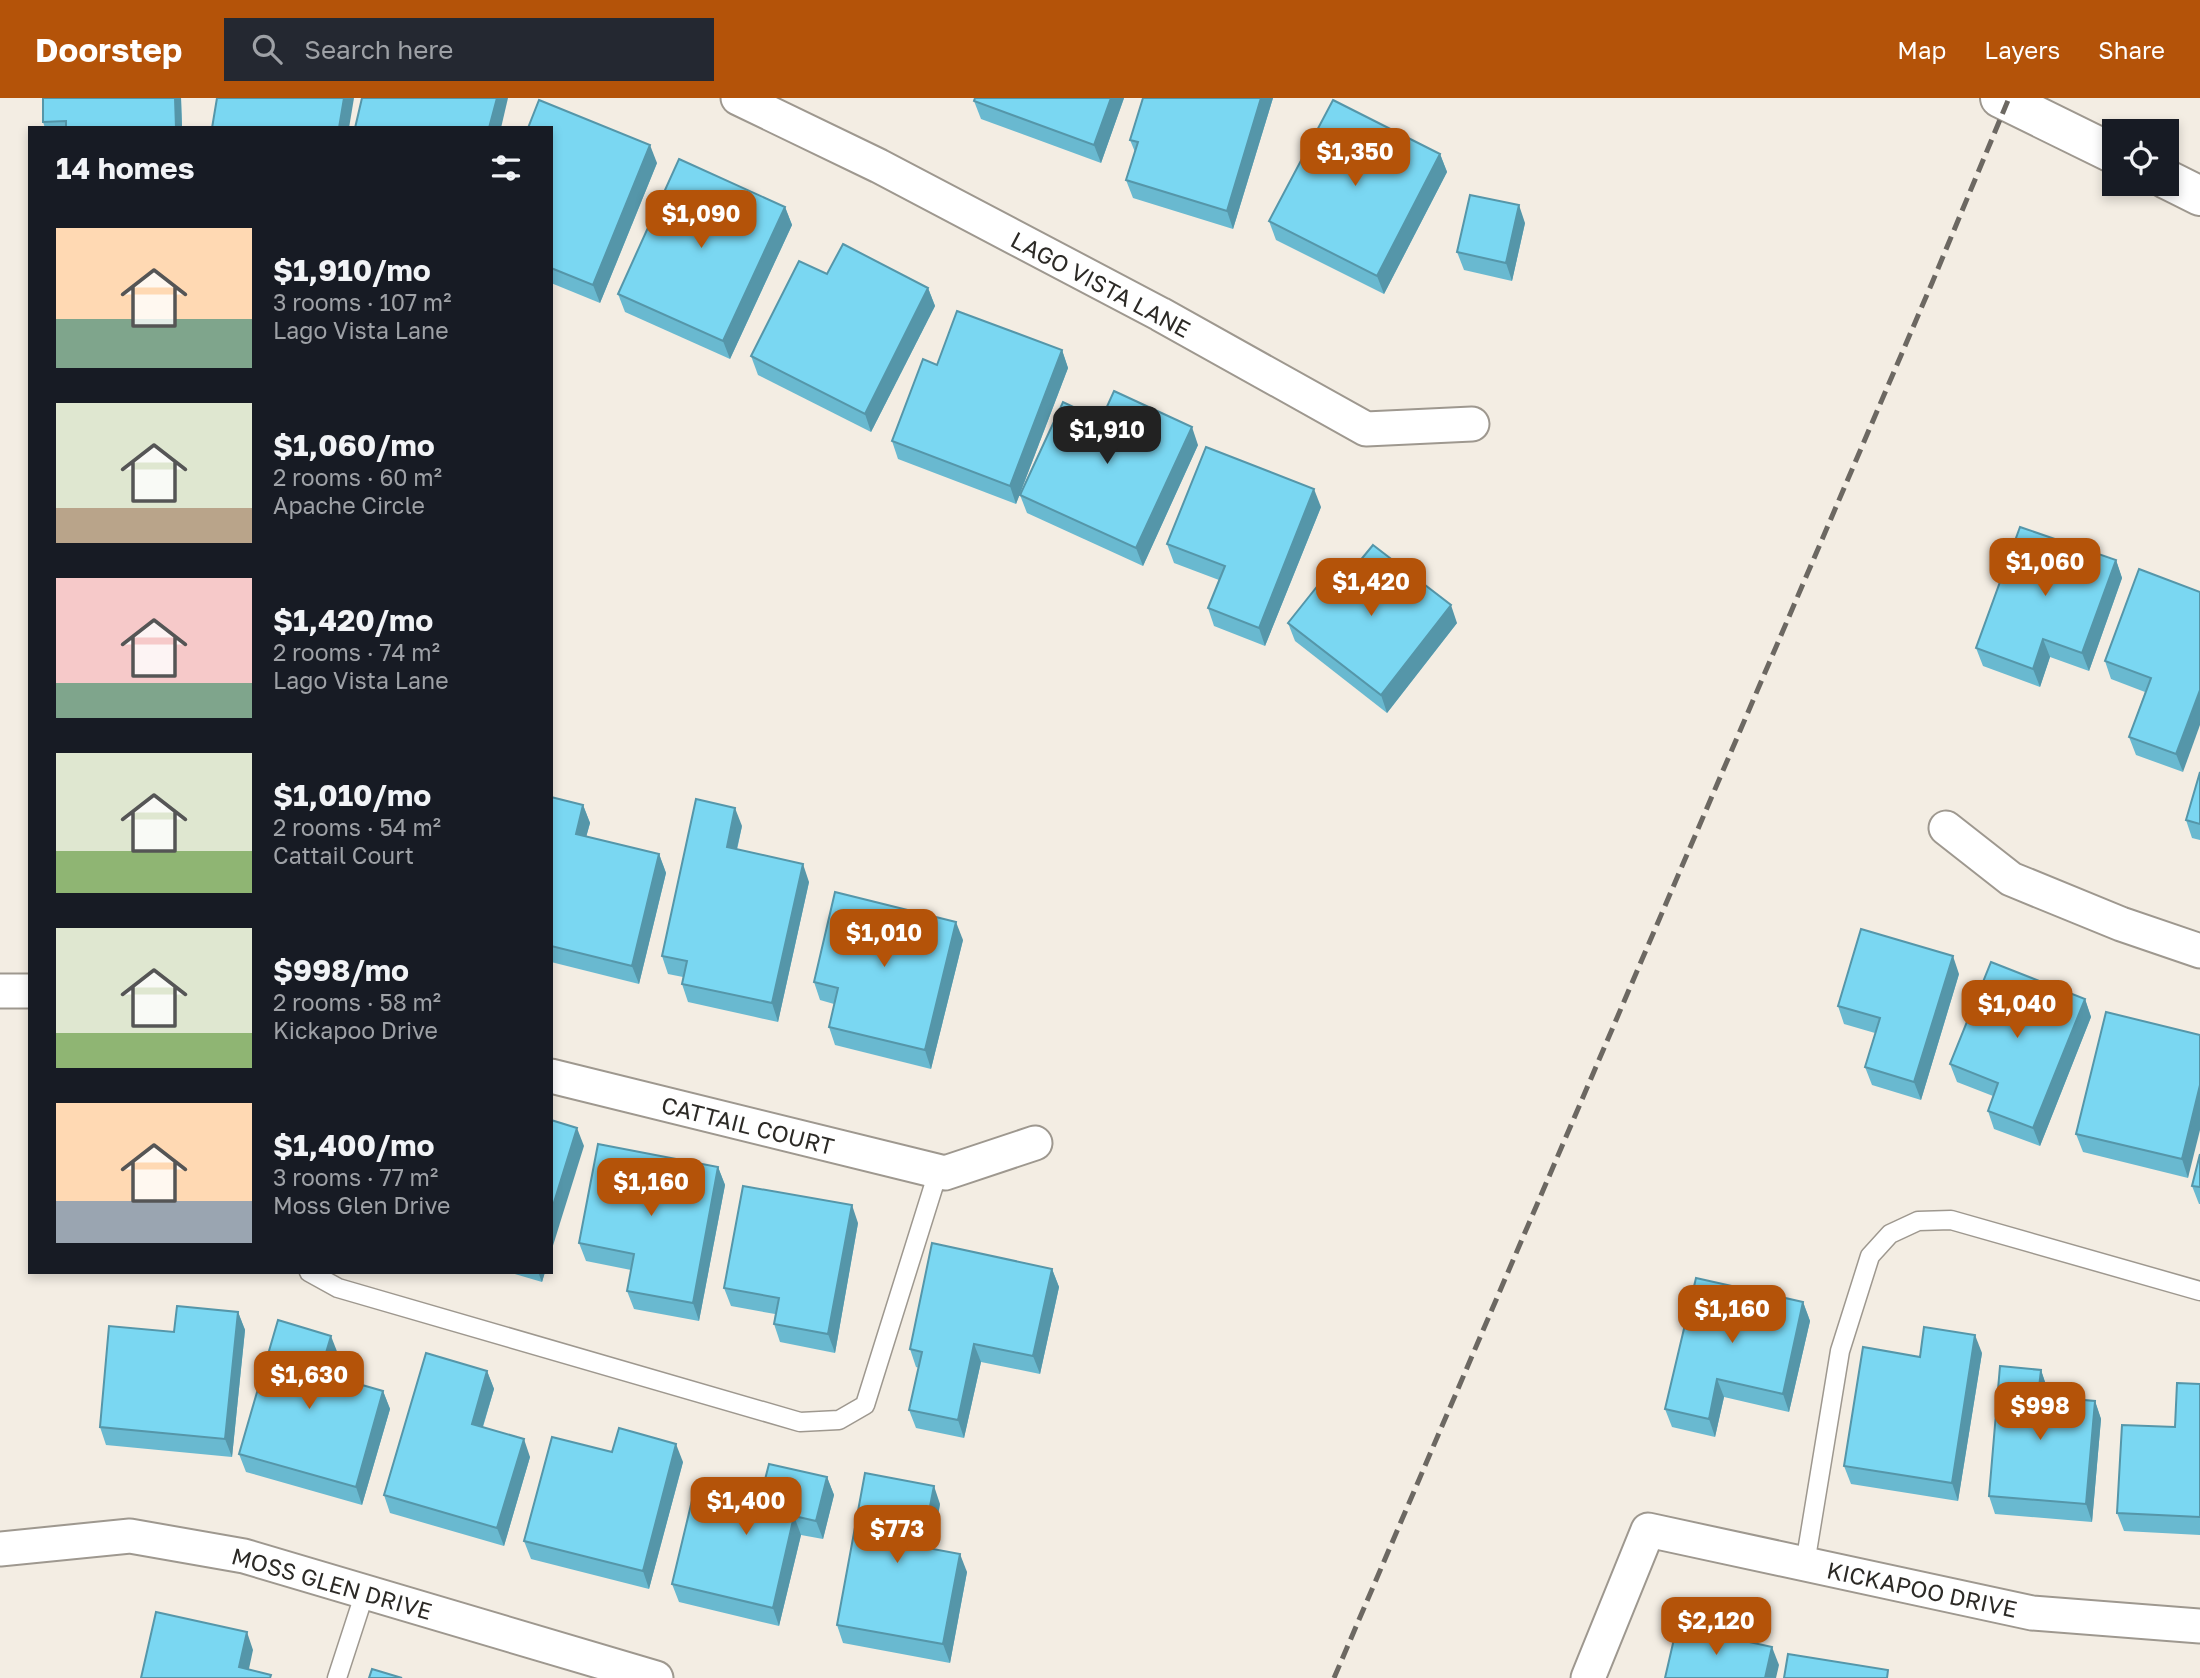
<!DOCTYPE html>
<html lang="en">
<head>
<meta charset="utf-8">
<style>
  body { margin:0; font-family:"Golos Text",sans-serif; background:#242831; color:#f1f3f6; height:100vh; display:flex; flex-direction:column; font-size:26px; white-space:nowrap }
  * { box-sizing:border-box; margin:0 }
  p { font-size:23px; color:#9ea1a6 }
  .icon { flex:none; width:38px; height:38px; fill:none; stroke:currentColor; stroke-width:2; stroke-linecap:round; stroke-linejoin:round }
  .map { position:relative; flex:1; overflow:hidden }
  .sheet { position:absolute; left:28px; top:28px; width:525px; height:1148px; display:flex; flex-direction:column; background:#171b24; border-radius:0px; box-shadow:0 4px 10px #0003 }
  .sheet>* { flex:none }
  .fabs { position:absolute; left:2102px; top:21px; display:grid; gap:14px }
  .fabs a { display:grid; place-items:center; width:77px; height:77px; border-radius:0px; background:#171b24; box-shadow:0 4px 10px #0003; font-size:35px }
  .price { position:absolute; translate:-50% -60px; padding:0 16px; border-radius:14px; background:#b45309; color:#fff; font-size:23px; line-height:46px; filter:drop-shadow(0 2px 4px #0008) }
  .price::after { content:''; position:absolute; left:50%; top:42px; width:21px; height:16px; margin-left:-10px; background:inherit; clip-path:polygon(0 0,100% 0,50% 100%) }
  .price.on { background:#222; color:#fff }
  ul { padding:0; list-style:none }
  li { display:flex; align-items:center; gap:21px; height:175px; padding:0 28px }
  li span { display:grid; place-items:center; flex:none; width:196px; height:140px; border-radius:0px; color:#555 }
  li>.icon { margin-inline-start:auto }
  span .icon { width:84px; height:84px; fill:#fffc; stroke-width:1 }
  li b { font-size:30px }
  h2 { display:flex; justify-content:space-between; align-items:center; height:84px; padding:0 28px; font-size:30px }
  header { display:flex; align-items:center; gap:42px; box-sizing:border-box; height:98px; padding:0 35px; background:#b45309; color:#fff }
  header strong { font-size:33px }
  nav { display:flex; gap:38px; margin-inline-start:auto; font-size:24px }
  .search { width:490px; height:63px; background:#242831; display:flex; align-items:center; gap:18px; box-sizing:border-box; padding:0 24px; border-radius:0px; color:#9ea1a6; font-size:26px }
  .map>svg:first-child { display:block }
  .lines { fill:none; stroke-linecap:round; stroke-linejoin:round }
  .lane-casing { stroke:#9e988f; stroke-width:21 }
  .street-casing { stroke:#9e988f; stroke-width:37 }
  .secondary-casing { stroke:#9e988f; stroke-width:42 }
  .lane { stroke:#fff; stroke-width:18 }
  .street { stroke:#fff; stroke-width:33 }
  .secondary { stroke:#fff; stroke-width:38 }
  .rail { stroke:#6c6862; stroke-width:5; stroke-dasharray:14 7; stroke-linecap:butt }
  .wall { fill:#69b9d0 }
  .shaded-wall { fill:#5596a9 }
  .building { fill:#7ad7f2; stroke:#5596a9; stroke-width:2 }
  .labels { text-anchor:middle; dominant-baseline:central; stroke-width:7; stroke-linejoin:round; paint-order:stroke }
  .street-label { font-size:23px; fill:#2c2a26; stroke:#fff }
</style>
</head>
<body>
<header>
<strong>Doorstep</strong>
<div class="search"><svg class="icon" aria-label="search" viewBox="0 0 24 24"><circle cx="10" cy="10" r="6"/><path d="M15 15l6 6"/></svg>Search here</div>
<nav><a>Map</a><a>Layers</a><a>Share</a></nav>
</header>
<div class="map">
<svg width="2200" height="1580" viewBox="0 0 2200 1580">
  <rect width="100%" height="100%" fill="#f3ede3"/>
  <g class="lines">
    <!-- lane casing -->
    <g class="lane-casing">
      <g id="lane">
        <path d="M 309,1174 L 338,1190 L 800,1324 L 839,1322 L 865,1307 L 938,1074"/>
        <path d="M 1805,1466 L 1840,1253 L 1870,1158 L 1890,1136 L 1918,1123 L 1951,1122 L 2200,1193"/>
        <path d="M 337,1580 L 365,1494"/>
      </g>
    </g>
    <!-- street casing -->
    <g class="street-casing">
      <g id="street">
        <path d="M 738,0 L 879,68 L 1160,216 L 1366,331 L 1472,326"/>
        <path d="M 1946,730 L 2011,781 L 2121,826 L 2200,853"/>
        <path d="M 0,893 L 30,893"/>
        <path d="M 551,978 L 945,1075 L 1035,1045"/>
        <path d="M 0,1451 L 130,1438 L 244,1458 L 656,1580"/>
        <path d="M 1588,1580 L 1648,1432 L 2032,1515 L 2200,1528"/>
      </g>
    </g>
    <!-- secondary casing -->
    <g class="secondary-casing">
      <g id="secondary">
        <path d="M 2000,0 L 2114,56"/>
        <path d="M 2166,81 L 2200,98"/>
      </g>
    </g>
    <!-- lane -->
    <use href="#lane" class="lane"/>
    <!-- street -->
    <use href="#street" class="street"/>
    <!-- secondary -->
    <use href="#secondary" class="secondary"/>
    <!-- rail -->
    <path class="rail" d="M 1334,1580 L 1932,185 L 2009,0"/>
  </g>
  <!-- wall -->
  <g class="wall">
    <path d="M 43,0 L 181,0 L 182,30 L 45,30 L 43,24 Z"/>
    <path d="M 975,0 L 1124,0 L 1101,65 L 981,21 L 974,3 Z"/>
    <path d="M 1143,0 L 1273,0 L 1233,131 L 1133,100 L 1126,82 L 1135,54 L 1130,42 Z"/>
    <path d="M 551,30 L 657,65 L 600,205 L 551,185 Z"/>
    <path d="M 1440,56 L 1447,74 L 1384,196 L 1276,142 L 1269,123 Z"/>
    <path d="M 785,109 L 792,127 L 730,261 L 625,214 L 618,196 Z"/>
    <path d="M 1525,125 L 1512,183 L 1464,172 L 1457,154 Z"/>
    <path d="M 827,176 L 928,190 L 935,208 L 871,334 L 758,277 L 751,258 Z"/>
    <path d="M 1062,252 L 1068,270 L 1016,406 L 898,361 L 892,343 L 937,267 Z"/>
    <path d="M 1101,322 L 1198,347 L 1143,468 L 1027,415 L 1020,397 Z"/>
    <path d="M 1321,409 L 1265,548 L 1214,528 L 1208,510 L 1219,482 L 1174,465 L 1167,446 Z"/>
    <path d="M 2116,462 L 2122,480 L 2089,573 L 2050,559 L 2040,589 L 1983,568 L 1976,550 Z"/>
    <path d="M 2139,471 L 2183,674 L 2136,657 L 2129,639 L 2145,594 L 2111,581 L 2105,563 Z"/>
    <path d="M 1341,486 L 1457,525 L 1387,615 L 1295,543 L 1288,525 Z"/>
    <path d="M 2200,674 L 2200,742 L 2192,740 L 2186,722 Z"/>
    <path d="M 551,699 L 583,707 L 590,725 L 586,739 L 659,756 L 666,775 L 639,886 L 551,864 Z"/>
    <path d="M 742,728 L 737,752 L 809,784 L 778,924 L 688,904 L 682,886 L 683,879 L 668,876 L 662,858 Z"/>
    <path d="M 963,842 L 931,971 L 835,947 L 829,929 L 834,906 L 820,902 L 814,884 Z"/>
    <path d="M 1959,876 L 1921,1002 L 1872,987 L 1865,969 L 1875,935 L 1844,926 L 1838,908 Z"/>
    <path d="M 2085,901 L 2091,919 L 2040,1048 L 1994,1031 L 1988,1013 L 1993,998 L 1957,984 L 1950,966 Z"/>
    <path d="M 2200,937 L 2188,1080 L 2083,1054 L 2076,1036 Z"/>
    <path d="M 2200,1056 L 2200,1106 L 2199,1106 L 2192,1088 Z"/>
    <path d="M 718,1069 L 725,1087 L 699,1223 L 634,1211 L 627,1193 L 631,1172 L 586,1163 L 579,1145 Z"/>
    <path d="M 858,1125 L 835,1255 L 780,1244 L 774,1226 L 775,1216 L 731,1208 L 724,1190 Z"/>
    <path d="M 1052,1171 L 1059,1189 L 1040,1276 L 981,1264 L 964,1340 L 916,1330 L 909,1312 L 919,1270 L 916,1269 L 910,1251 Z"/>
    <path d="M 508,1174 L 545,1174 L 542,1184 Z"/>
    <path d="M 1803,1204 L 1810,1223 L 1789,1314 L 1724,1299 L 1715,1339 L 1672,1329 L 1665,1311 Z"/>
    <path d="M 238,1214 L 245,1232 L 232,1359 L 106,1347 L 100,1329 L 174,1234 Z"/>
    <path d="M 1982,1255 L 1958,1403 L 1851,1386 L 1844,1368 Z"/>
    <path d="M 338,1256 L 331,1278 L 383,1293 L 390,1311 L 362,1407 L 246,1374 L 239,1356 Z"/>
    <path d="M 2041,1272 L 2047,1290 L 2047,1299 L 2095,1303 L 2101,1321 L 2092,1424 L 1995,1416 L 1989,1398 Z"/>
    <path d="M 487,1273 L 494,1291 L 483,1329 L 530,1359 L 504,1448 L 390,1415 L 384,1397 Z"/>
    <path d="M 2200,1286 L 2200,1437 L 2124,1433 L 2117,1415 L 2175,1329 Z"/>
    <path d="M 612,1354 L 683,1364 L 649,1491 L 531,1461 L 524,1443 Z"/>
    <path d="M 827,1379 L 834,1397 L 823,1441 L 801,1437 L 779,1528 L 679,1504 L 672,1486 L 759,1405 Z"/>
    <path d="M 940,1406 L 932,1451 L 967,1474 L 950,1565 L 843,1545 L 837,1527 Z"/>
  </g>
  <!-- shaded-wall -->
  <g class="shaded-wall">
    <path d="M 175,0 L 181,0 L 182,30 L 176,30 Z"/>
    <path d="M 344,0 L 354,0 L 349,30 L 339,30 Z"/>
    <path d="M 497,0 L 508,0 L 501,30 L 489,30 Z"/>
    <path d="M 1111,0 L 1124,0 L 1101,65 L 1094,47 Z"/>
    <path d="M 1261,0 L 1273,0 L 1233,131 L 1227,113 Z"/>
    <path d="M 650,47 L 657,65 L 600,205 L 593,187 Z"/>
    <path d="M 1440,56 L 1447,74 L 1384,196 L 1377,178 Z"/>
    <path d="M 1519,107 L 1525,125 L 1512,183 L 1506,165 Z"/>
    <path d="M 785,109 L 792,127 L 730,261 L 723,243 Z"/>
    <path d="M 928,190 L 935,208 L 871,334 L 865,316 Z"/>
    <path d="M 1062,252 L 1068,270 L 1016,406 L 1010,388 Z"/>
    <path d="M 1192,329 L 1198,347 L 1143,468 L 1136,450 Z"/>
    <path d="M 1314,391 L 1321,409 L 1265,548 L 1259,530 Z"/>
    <path d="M 2116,462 L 2122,480 L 2089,573 L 2082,555 Z"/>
    <path d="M 1451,507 L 1457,525 L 1387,615 L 1381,597 Z"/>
    <path d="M 2043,541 L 2050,559 L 2040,589 L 2033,571 Z"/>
    <path d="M 2200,592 L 2200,627 L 2183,674 L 2176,656 Z"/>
    <path d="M 583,707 L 590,725 L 582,754 L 576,736 Z"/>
    <path d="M 735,710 L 742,728 L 733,767 L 727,749 Z"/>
    <path d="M 659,756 L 666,775 L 639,886 L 632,868 Z"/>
    <path d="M 803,766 L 809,784 L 778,924 L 772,905 Z"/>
    <path d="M 956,824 L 963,842 L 931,971 L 925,952 Z"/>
    <path d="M 1953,858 L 1959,876 L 1921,1002 L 1914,984 Z"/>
    <path d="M 2085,901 L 2091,919 L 2040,1048 L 2033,1030 Z"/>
    <path d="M 2200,987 L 2200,1032 L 2188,1080 L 2182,1061 Z"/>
    <path d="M 577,1030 L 584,1048 L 551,1154 L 551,1114 Z"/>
    <path d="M 718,1069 L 725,1087 L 699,1223 L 693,1205 Z"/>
    <path d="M 852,1107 L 858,1125 L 835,1255 L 828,1236 Z"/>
    <path d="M 1052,1171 L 1059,1189 L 1040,1276 L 1033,1258 Z"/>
    <path d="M 538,1174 L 545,1174 L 542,1184 Z"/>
    <path d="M 1803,1204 L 1810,1223 L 1789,1314 L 1783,1296 Z"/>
    <path d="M 238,1214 L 245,1232 L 232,1359 L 225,1341 Z"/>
    <path d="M 1975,1237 L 1982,1255 L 1958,1403 L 1952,1385 Z"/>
    <path d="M 331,1238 L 338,1256 L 327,1293 L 320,1275 Z"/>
    <path d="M 974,1246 L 981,1264 L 964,1340 L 958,1322 Z"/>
    <path d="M 2041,1272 L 2047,1290 L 2045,1316 L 2038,1298 Z"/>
    <path d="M 487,1273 L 494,1291 L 478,1344 L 472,1326 Z"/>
    <path d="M 1717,1281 L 1724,1299 L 1715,1339 L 1709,1321 Z"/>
    <path d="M 383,1293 L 390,1311 L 362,1407 L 356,1389 Z"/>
    <path d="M 2095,1303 L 2101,1321 L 2092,1424 L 2086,1406 Z"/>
    <path d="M 524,1341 L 530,1359 L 504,1448 L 497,1430 Z"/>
    <path d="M 676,1346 L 683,1364 L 649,1491 L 643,1473 Z"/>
    <path d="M 827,1379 L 834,1397 L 823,1441 L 816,1423 Z"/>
    <path d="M 934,1388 L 940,1406 L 929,1467 L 922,1449 Z"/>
    <path d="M 794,1418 L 801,1437 L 779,1528 L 773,1510 Z"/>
    <path d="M 960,1456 L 967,1474 L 950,1565 L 943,1546 Z"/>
    <path d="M 247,1534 L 253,1552 L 247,1580 L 239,1569 Z"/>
    <path d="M 1772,1549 L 1779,1567 L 1776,1580 L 1765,1580 Z"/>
  </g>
  <!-- building -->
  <g class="building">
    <path d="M 43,0 L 175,0 L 176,30 L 66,30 L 66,23 L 43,24 Z"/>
    <path d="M 217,0 L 344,0 L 339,30 L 212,30 Z"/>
    <path d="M 362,0 L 497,0 L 489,30 L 355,30 Z"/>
    <path d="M 975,0 L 1111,0 L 1094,47 L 974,3 Z"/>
    <path d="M 1143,0 L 1261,0 L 1227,113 L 1126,82 L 1138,44 L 1130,42 Z"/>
    <path d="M 539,2 L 650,47 L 593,187 L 551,170 L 551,30 L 528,30 Z"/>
    <path d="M 1333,2 L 1440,56 L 1377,178 L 1269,123 Z"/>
    <path d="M 679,61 L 785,109 L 723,243 L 618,196 Z"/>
    <path d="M 1470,97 L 1519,107 L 1506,165 L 1457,154 Z"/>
    <path d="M 843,146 L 928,190 L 865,316 L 751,258 L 799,163 L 827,176 Z"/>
    <path d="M 957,213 L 1062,252 L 1010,388 L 892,343 L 923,261 L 937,267 Z"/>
    <path d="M 1114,293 L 1192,329 L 1136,450 L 1020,397 L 1063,304 L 1101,322 Z"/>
    <path d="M 1206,349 L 1314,391 L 1259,530 L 1208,510 L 1225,468 L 1167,446 Z"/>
    <path d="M 2020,429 L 2116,462 L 2082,555 L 2043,541 L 2033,571 L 1976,550 Z"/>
    <path d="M 1373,447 L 1451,507 L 1381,597 L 1288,525 L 1327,476 L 1341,486 Z"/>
    <path d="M 2139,471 L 2200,494 L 2200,592 L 2176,656 L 2129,639 L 2151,580 L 2105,563 Z"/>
    <path d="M 2200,674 L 2200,726 L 2186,722 Z"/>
    <path d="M 551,699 L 583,707 L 576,736 L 659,756 L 632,868 L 551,848 Z"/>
    <path d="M 696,701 L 735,710 L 727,749 L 803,766 L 772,905 L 682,886 L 687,863 L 662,858 Z"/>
    <path d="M 835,794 L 956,824 L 925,952 L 829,929 L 838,890 L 814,884 Z"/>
    <path d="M 1861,831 L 1953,858 L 1914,984 L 1865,969 L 1880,920 L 1838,908 Z"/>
    <path d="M 1991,864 L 2085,901 L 2033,1030 L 1988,1013 L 1998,985 L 1950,966 Z"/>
    <path d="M 2106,914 L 2200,937 L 2200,987 L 2182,1061 L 2076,1036 Z"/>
    <path d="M 551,1022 L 577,1030 L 551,1114 Z"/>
    <path d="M 598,1046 L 718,1069 L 693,1205 L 627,1193 L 634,1156 L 579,1145 Z"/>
    <path d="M 2200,1056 L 2200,1089 L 2192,1088 Z"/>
    <path d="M 743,1088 L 852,1107 L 828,1236 L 774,1226 L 779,1200 L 724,1190 Z"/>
    <path d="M 932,1145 L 1052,1171 L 1033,1258 L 974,1246 L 958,1322 L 909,1312 L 922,1254 L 910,1251 Z"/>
    <path d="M 1696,1180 L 1803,1204 L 1783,1296 L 1717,1281 L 1709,1321 L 1665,1311 Z"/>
    <path d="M 177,1208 L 238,1214 L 225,1341 L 100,1329 L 109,1228 L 174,1234 Z"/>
    <path d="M 278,1222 L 331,1238 L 320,1275 L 383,1293 L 356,1389 L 239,1356 Z"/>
    <path d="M 1924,1229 L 1975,1237 L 1952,1385 L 1844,1368 L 1863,1249 L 1920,1259 Z"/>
    <path d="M 426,1255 L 487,1273 L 472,1326 L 524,1341 L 497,1430 L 384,1397 Z"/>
    <path d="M 2000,1268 L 2041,1272 L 2038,1298 L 2095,1303 L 2086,1406 L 1989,1398 Z"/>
    <path d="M 2177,1285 L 2200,1286 L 2200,1419 L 2117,1415 L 2122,1327 L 2175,1329 Z"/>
    <path d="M 619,1330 L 676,1346 L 643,1473 L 524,1443 L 552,1339 L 612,1354 Z"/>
    <path d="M 769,1366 L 827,1379 L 816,1423 L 794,1418 L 773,1510 L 672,1486 L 695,1390 L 759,1405 Z"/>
    <path d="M 865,1375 L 934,1388 L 922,1449 L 960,1456 L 943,1546 L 837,1527 Z"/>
    <path d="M 156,1514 L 247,1534 L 239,1569 L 271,1577 L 270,1580 L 141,1580 Z"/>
    <path d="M 1677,1528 L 1772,1549 L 1765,1580 L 1665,1580 Z"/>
    <path d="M 1788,1556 L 1888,1572 L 1887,1580 L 1784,1580 Z"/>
    <path d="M 372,1571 L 402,1580 L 369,1580 Z"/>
  </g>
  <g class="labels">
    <!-- street labels -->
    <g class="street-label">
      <text transform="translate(1101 186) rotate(28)">LAGO VISTA LANE</text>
      <text transform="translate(748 1027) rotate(14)">CATTAIL COURT</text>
      <text transform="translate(332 1485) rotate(16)">MOSS GLEN DRIVE</text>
      <text transform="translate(1922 1491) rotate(12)">KICKAPOO DRIVE</text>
    </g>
  </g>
</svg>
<div class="fabs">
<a><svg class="icon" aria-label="locate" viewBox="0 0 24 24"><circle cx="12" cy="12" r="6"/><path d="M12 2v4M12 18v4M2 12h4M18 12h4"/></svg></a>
</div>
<b class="price" style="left:1355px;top:90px">$1,350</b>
<b class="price" style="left:701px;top:152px">$1,090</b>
<b class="price on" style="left:1107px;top:368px">$1,910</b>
<b class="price" style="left:2045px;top:500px">$1,060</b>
<b class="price" style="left:1371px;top:520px">$1,420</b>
<b class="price" style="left:884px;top:871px">$1,010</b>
<b class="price" style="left:2017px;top:942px">$1,040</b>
<b class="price" style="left:651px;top:1120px">$1,160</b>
<b class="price" style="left:1732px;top:1247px">$1,160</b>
<b class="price" style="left:309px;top:1313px">$1,630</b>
<b class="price" style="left:2040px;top:1344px">$998</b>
<b class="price" style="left:746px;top:1439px">$1,400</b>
<b class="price" style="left:897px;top:1467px">$773</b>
<b class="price" style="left:1716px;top:1559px">$2,120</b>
<section class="sheet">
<h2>14 homes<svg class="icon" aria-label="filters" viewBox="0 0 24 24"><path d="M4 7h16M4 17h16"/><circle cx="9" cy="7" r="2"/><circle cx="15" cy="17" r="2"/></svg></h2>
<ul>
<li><span style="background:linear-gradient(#ffd9b3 65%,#7fa58c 0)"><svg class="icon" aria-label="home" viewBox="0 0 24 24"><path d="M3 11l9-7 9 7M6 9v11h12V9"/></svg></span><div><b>$1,910/mo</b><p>3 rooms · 107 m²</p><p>Lago Vista Lane</p></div></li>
<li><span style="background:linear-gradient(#dfe7d0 75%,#b9a48a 0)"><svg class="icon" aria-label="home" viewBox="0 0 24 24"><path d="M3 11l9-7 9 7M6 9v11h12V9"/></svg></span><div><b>$1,060/mo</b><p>2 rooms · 60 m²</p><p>Apache Circle</p></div></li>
<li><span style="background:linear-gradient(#f6c9c9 75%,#7fa58c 0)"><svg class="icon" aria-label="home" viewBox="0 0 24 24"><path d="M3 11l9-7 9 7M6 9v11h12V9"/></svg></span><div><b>$1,420/mo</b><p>2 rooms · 74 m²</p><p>Lago Vista Lane</p></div></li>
<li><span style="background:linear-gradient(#dfe7d0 70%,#8fb573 0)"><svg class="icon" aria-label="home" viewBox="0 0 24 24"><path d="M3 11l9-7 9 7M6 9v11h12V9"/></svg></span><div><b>$1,010/mo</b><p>2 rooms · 54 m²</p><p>Cattail Court</p></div></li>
<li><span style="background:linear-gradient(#dfe7d0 75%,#8fb573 0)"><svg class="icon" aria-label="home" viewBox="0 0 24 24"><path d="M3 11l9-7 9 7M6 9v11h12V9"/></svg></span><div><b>$998/mo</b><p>2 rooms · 58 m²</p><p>Kickapoo Drive</p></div></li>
<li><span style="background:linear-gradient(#ffd9b3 70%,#9aa5b1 0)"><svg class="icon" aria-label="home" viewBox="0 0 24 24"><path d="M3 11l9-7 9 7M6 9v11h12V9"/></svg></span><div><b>$1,400/mo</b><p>3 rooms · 77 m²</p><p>Moss Glen Drive</p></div></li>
</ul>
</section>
</div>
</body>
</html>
